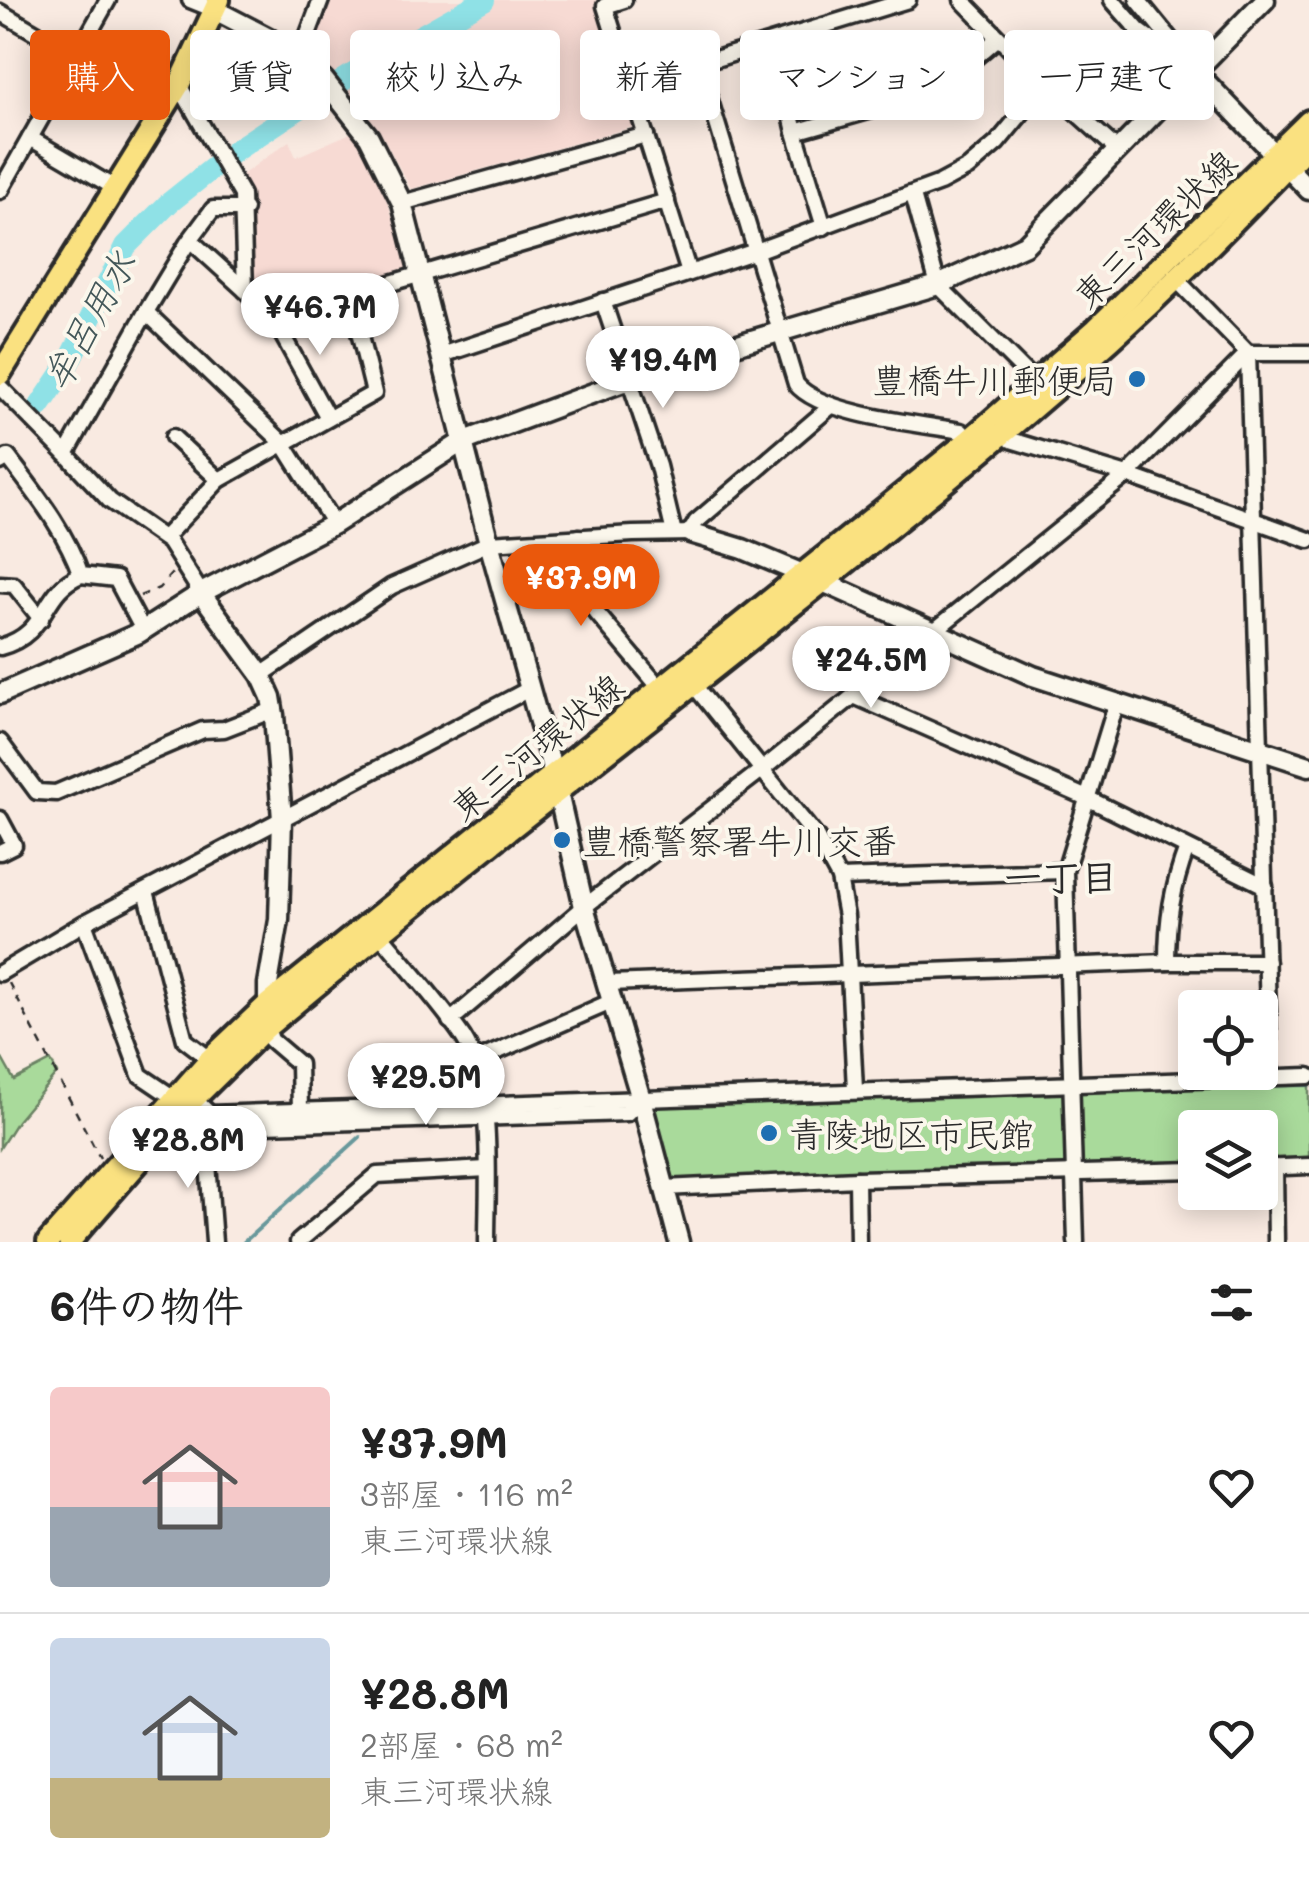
<!DOCTYPE html>
<html lang="ja">
<head>
<meta charset="utf-8">
<style>
  body { margin:0; font-family:Mali,"Klee One",sans-serif; background:#f6f6f6; color:#222; height:100vh; display:flex; flex-direction:column; font-size:38px; white-space:nowrap }
  * { box-sizing:border-box; margin:0 }
  p { font-size:32px; color:#767676 }
  .icon { flex:none; width:55px; height:55px; fill:none; stroke:currentColor; stroke-width:2; stroke-linecap:round; stroke-linejoin:round }
  .map { position:relative; height:1242px; overflow:hidden }
  .sheet { display:flex; flex-direction:column; background:#fff; flex:1 }
  .sheet>* { flex:none }
  .top-card { position:absolute; left:30px; top:30px; width:1250px; height:90px; display:flex; gap:20px }
  .controls { position:absolute; left:1178px; top:990px; display:grid; gap:20px }
  .controls a { display:grid; place-items:center; width:100px; height:100px; border-radius:10px; background:#fff; box-shadow:0 5px 25px #0003; font-size:50px }
  .price { position:absolute; translate:-50% -85px; padding:0 22px; border-radius:35px; background:#fff; color:#222; font-size:32px; line-height:65px; filter:drop-shadow(0 2px 5px #0008) }
  .price::after { content:''; position:absolute; left:50%; top:60px; width:30px; height:22px; margin-left:-15px; background:inherit; clip-path:polygon(0 0,100% 0,50% 100%) }
  .price.selected { background:#ea580c; color:#fff }
  ul { padding:0; list-style:none }
  li { display:flex; align-items:center; gap:30px; height:250px; padding:0 50px }
  li+li { border-top:2px solid #e0e0e0 }
  li span { display:grid; place-items:center; flex:none; width:280px; height:200px; border-radius:10px; color:#555 }
  li>.icon { margin-inline-start:auto }
  span .icon { width:120px; height:120px; fill:#fffc; stroke-width:1 }
  li b { font-size:42px }
  h2 { display:flex; justify-content:space-between; align-items:center; height:120px; padding:0 50px; font-size:42px }
  .tag { padding:0 35px; border-radius:10px; background:#fff; box-shadow:0 5px 25px #0003; font-size:35px; line-height:90px }
  .tag.selected { background:#ea580c; color:#fff }
  .map>svg:first-child { display:block }
  .built { fill:#f7dad3 }
  .green { fill:#a9da9b; stroke:#6a8263; stroke-width:2.5 }
  .lines { fill:none; stroke-linecap:round; stroke-linejoin:round }
  .stream { stroke:#67989b; stroke-width:4 }
  .river { stroke:#8fe1e6; stroke-width:22 }
  .minor-casing { stroke:#2b2b2b; stroke-width:21 }
  .tertiary-casing { stroke:#2b2b2b; stroke-width:25 }
  .primary-casing { stroke:#2b2b2b; stroke-width:28 }
  .path { stroke:#2b2b2b; stroke-width:2.5; stroke-dasharray:8 8; stroke-linecap:butt }
  .minor { stroke:#fbf7ec; stroke-width:14 }
  .tertiary { stroke:#fbf7ec; stroke-width:18 }
  .primary { stroke:#fae180; stroke-width:20 }
  .poi-dot { fill:#1f6fb2; stroke:#fbf7ec; stroke-width:4 }
  .labels { text-anchor:middle; dominant-baseline:central; stroke-width:8; stroke-linejoin:round; paint-order:stroke }
  .street-label { font-size:35px; fill:#2b2b2b; stroke:#fbf7ec }
  .poi-label { font-size:35px; fill:#2b2b2b; stroke:#fbf7ec; text-anchor:start }
  .water-label { font-size:38px; font-style:italic; fill:#44585a; stroke:#fbf7ec }
  .neighbourhood-label { font-size:38px; font-weight:bold; fill:#2b2b2b; stroke:#fbf7ec }
</style>
</head>
<body>
<div class="map">
<svg width="1309" height="1242" viewBox="0 0 1309 1242">
  <rect width="100%" height="100%" fill="#f9eae1"/>
  <filter id="ink" filterUnits="userSpaceOnUse"><feTurbulence type="fractalNoise" baseFrequency=".01" numOctaves="2"/><feDisplacementMap in="SourceGraphic" scale="20" xChannelSelector="R" yChannelSelector="G"/><feConvolveMatrix kernelMatrix="1 2 1 2 8 2 1 2 1" color-interpolation-filters="sRGB"/></filter>
  <g filter="url(#ink)">
    <!-- built -->
    <g class="built">
      <path d="M 327,0 L 596,0 L 636,126 L 411,189 L 384,139 L 310,55 Z"/>
      <path d="M 353,132 L 385,194 L 409,268 L 406,274 L 281,308 L 252,283 L 250,203 L 242,175 L 289,141 L 296,157 Z"/>
    </g>
    <!-- green -->
    <g class="green">
      <path d="M 0,1055 L 14,1080 L 51,1061 L 57,1073 L 17,1121 L 0,1148 Z"/>
      <path d="M 1309,1076 L 1309,1166 L 1260,1168 L 1260,1128 L 1195,1128 L 1195,1170 L 664,1188 L 641,1099 Z"/>
    </g>
    <g class="lines">
      <!-- stream -->
      <g class="stream">
        <path d="M 1204,1086 L 1309,1085"/>
        <path d="M 1086,1091 L 1189,1087"/>
        <path d="M 847,1099 L 1057,1092"/>
        <path d="M 725,1103 L 742,1102"/>
        <path d="M 244,1242 L 360,1137"/>
      </g>
      <!-- river -->
      <path class="river" d="M 40,406 L 67,366 L 126,246 L 169,203 L 233,152 L 286,117 L 353,74 L 484,0"/>
      <!-- minor casing -->
      <g class="minor-casing">
        <g id="minor">
          <path d="M 190,0 L 215,10"/>
          <path d="M 624,0 L 605,6 L 689,273"/>
          <path d="M 908,0 L 699,64 L 796,384 C 821,415 921,424 961,431 L 969,440"/>
          <path d="M 1112,0 L 1139,31 L 1197,73"/>
          <path d="M 1138,0 L 1188,61"/>
          <path d="M 0,12 L 76,56"/>
          <path d="M 774,42 L 795,132 L 824,227"/>
          <path d="M 299,58 L 321,0"/>
          <path d="M 179,85 L 242,195 L 245,290 L 273,318 L 667,201"/>
          <path d="M 630,85 L 699,64"/>
          <path d="M 1045,85 L 1119,151"/>
          <path d="M 795,132 L 911,99 L 962,69 L 998,38"/>
          <path d="M 30,138 L 115,188"/>
          <path d="M 0,191 L 108,0"/>
          <path d="M 913,195 L 938,285 L 1035,382"/>
          <path d="M 402,203 L 646,135"/>
          <path d="M 190,240 L 245,290"/>
          <path d="M 1175,278 L 1248,353 L 1270,1077"/>
          <path d="M 603,301 L 658,466 L 674,533"/>
          <path d="M 146,312 L 187,244 L 213,209 L 245,209"/>
          <path d="M 273,318 L 328,418"/>
          <path d="M 442,355 L 756,251 L 940,183 L 968,168 L 997,143 L 1045,85 L 962,0"/>
          <path d="M 0,387 L 66,454"/>
          <path d="M 1002,432 L 1011,440 L 1127,475 L 1309,540"/>
          <path d="M 173,437 L 219,480"/>
          <path d="M 0,462 L 8,457 C 36,494 66,531 81,575 C 39,592 51,633 0,647"/>
          <path d="M 579,537 L 583,597 L 660,688"/>
          <path d="M 164,538 L 219,480 L 374,393 L 350,296"/>
          <path d="M 81,575 L 116,579 L 143,630"/>
          <path d="M 0,584 L 14,585 L 41,619"/>
          <path d="M 201,593 L 169,542 L 110,501 L 66,454 L 146,312 L 283,443 L 334,524"/>
          <path d="M 261,675 L 392,586 L 489,543 L 633,534 L 690,533 L 696,522 L 830,407"/>
          <path d="M 693,684 L 817,838 L 839,878 L 846,916 L 855,1089"/>
          <path d="M 854,696 L 1087,798 L 1265,886"/>
          <path d="M 0,742 L 37,792 L 56,793 L 203,730 L 224,729 L 273,710"/>
          <path d="M 0,819 L 14,845 L 0,852"/>
          <path d="M 839,878 L 1065,871"/>
          <path d="M 146,891 L 185,1040 L 210,1059"/>
          <path d="M 84,923 L 140,1075 L 174,1098 L 199,1124 L 206,1137"/>
          <path d="M 375,928 C 404,964 437,999 463,1037 C 495,1085 487,1184 487,1242"/>
          <path d="M 1167,962 C 1167,920 1172,888 1187,848"/>
          <path d="M 0,973 L 84,923 L 531,688"/>
          <path d="M 609,983 L 1167,962 L 1267,962"/>
          <path d="M 450,1021 L 584,907 L 763,769 L 1127,475 L 1248,353 L 1309,353"/>
          <path d="M 267,1027 L 271,1040 L 299,1064 L 300,1110"/>
          <path d="M 475,1061 L 613,1001"/>
          <path d="M 185,1099 L 194,1099 L 210,1114 L 206,1137 L 214,1242"/>
          <path d="M 210,1114 L 1309,1076"/>
          <path d="M 208,1127 L 627,1113 L 641,1099"/>
          <path d="M 1275,1167 L 1276,1242"/>
          <path d="M 1260,1168 L 1309,1166"/>
          <path d="M 857,1179 L 858,1242"/>
          <path d="M 664,1188 L 857,1179 L 1195,1170"/>
          <path d="M 298,1242 L 377,1175 L 487,1169"/>
          <path d="M 1076,1242 L 1065,871 L 1116,705"/>
        </g>
      </g>
      <!-- tertiary casing -->
      <g class="tertiary-casing">
        <g id="tertiary">
          <path d="M 215,10 L 267,37 L 324,80 L 369,137 L 402,203 L 489,543 L 554,775 L 584,907 L 641,1099 L 679,1242"/>
          <path d="M 1197,73 L 1309,190"/>
          <path d="M 690,533 L 743,549 L 834,587 L 1033,676 L 1309,766"/>
          <path d="M 201,593 L 261,675 L 271,697 L 274,715 L 282,819 L 279,920 L 268,984 L 268,1012"/>
          <path d="M 0,694 L 139,633 L 201,593 L 334,524 L 462,442 L 674,363 L 938,285 L 1025,245 L 1265,0"/>
        </g>
      </g>
      <!-- primary casing -->
      <g class="primary-casing">
        <g id="primary">
          <path d="M 0,374 L 179,85 L 219,0"/>
          <path d="M 48,1242 L 210,1059 L 268,1004 L 969,440 L 1096,329 L 1309,121"/>
          <path d="M 69,1242 L 194,1099 L 267,1027 C 544,793 839,582 1110,341 C 1179,279 1244,211 1309,145"/>
        </g>
      </g>
      <!-- path -->
      <g class="path">
        <path d="M 140,596 L 159,588 L 173,572"/>
        <path d="M 9,983 L 100,1158"/>
      </g>
      <!-- minor -->
      <use href="#minor" class="minor"/>
      <!-- tertiary -->
      <use href="#tertiary" class="tertiary"/>
      <!-- primary -->
      <use href="#primary" class="primary"/>
    </g>
  </g>
  <!-- markers -->
  <g class="poi-dot">
    <circle cx="1137" cy="379" r="10"/>
    <circle cx="562" cy="840" r="10"/>
    <circle cx="769" cy="1133" r="10"/>
  </g>
  <g class="labels">
    <!-- street labels -->
    <g class="street-label">
      <text transform="translate(1154 228) rotate(-44)">東三河環状線</text>
      <text transform="translate(536 746) rotate(-39)">東三河環状線</text>
    </g>
    <!-- poi labels -->
    <g class="poi-label">
      <text x="1117" y="379" text-anchor="end">豊橋牛川郵便局</text>
      <text x="582" y="840">豊橋警察署牛川交番</text>
      <text x="789" y="1133">青陵地区市民館</text>
    </g>
    <!-- water labels -->
    <g class="water-label">
      <text transform="translate(88 320) rotate(-61)">牟呂用水</text>
    </g>
    <!-- neighbourhood labels -->
    <g class="neighbourhood-label">
      <text x="1061" y="876">一丁目</text>
    </g>
  </g>
</svg>
<div class="controls">
<a><svg class="icon" aria-label="locate" viewBox="0 0 24 24"><circle cx="12" cy="12" r="6"/><path d="M12 2v4M12 18v4M2 12h4M18 12h4"/></svg></a>
<a><svg class="icon" aria-label="layers" viewBox="0 0 24 24"><path d="M12 4l9 5-9 5-9-5zM3 14l9 5 9-5"/></svg></a>
</div>
<b class="price" style="left:320px;top:358px">¥46.7M</b>
<b class="price" style="left:663px;top:411px">¥19.4M</b>
<b class="price selected" style="left:581px;top:629px">¥37.9M</b>
<b class="price" style="left:871px;top:711px">¥24.5M</b>
<b class="price" style="left:426px;top:1128px">¥29.5M</b>
<b class="price" style="left:188px;top:1191px">¥28.8M</b>
<div class="top-card">
<a class="tag selected">購入</a>
<a class="tag">賃貸</a>
<a class="tag">絞り込み</a>
<a class="tag">新着</a>
<a class="tag">マンション</a>
<a class="tag">一戸建て</a>
</div>
</div>
<section class="sheet">
<h2>6件の物件<svg class="icon" aria-label="filters" viewBox="0 0 24 24"><path d="M4 7h16M4 17h16"/><circle cx="9" cy="7" r="2"/><circle cx="15" cy="17" r="2"/></svg></h2>
<ul>
<li><span style="background:linear-gradient(#f6c9c9 60%,#9aa5b1 0)"><svg class="icon" aria-label="home" viewBox="0 0 24 24"><path d="M3 11l9-7 9 7M6 9v11h12V9"/></svg></span><div><b>¥37.9M</b><p>3部屋 · 116 m²</p><p>東三河環状線</p></div><svg class="icon" aria-label="heart" viewBox="0 0 24 24"><path d="M12 20l-8-8c-3-5 5-10 8-4 3-6 11-1 8 4z"/></svg></li>
<li><span style="background:linear-gradient(#c9d6e8 70%,#c2b280 0)"><svg class="icon" aria-label="home" viewBox="0 0 24 24"><path d="M3 11l9-7 9 7M6 9v11h12V9"/></svg></span><div><b>¥28.8M</b><p>2部屋 · 68 m²</p><p>東三河環状線</p></div><svg class="icon" aria-label="heart" viewBox="0 0 24 24"><path d="M12 20l-8-8c-3-5 5-10 8-4 3-6 11-1 8 4z"/></svg></li>
</ul>
</section>
</body>
</html>
